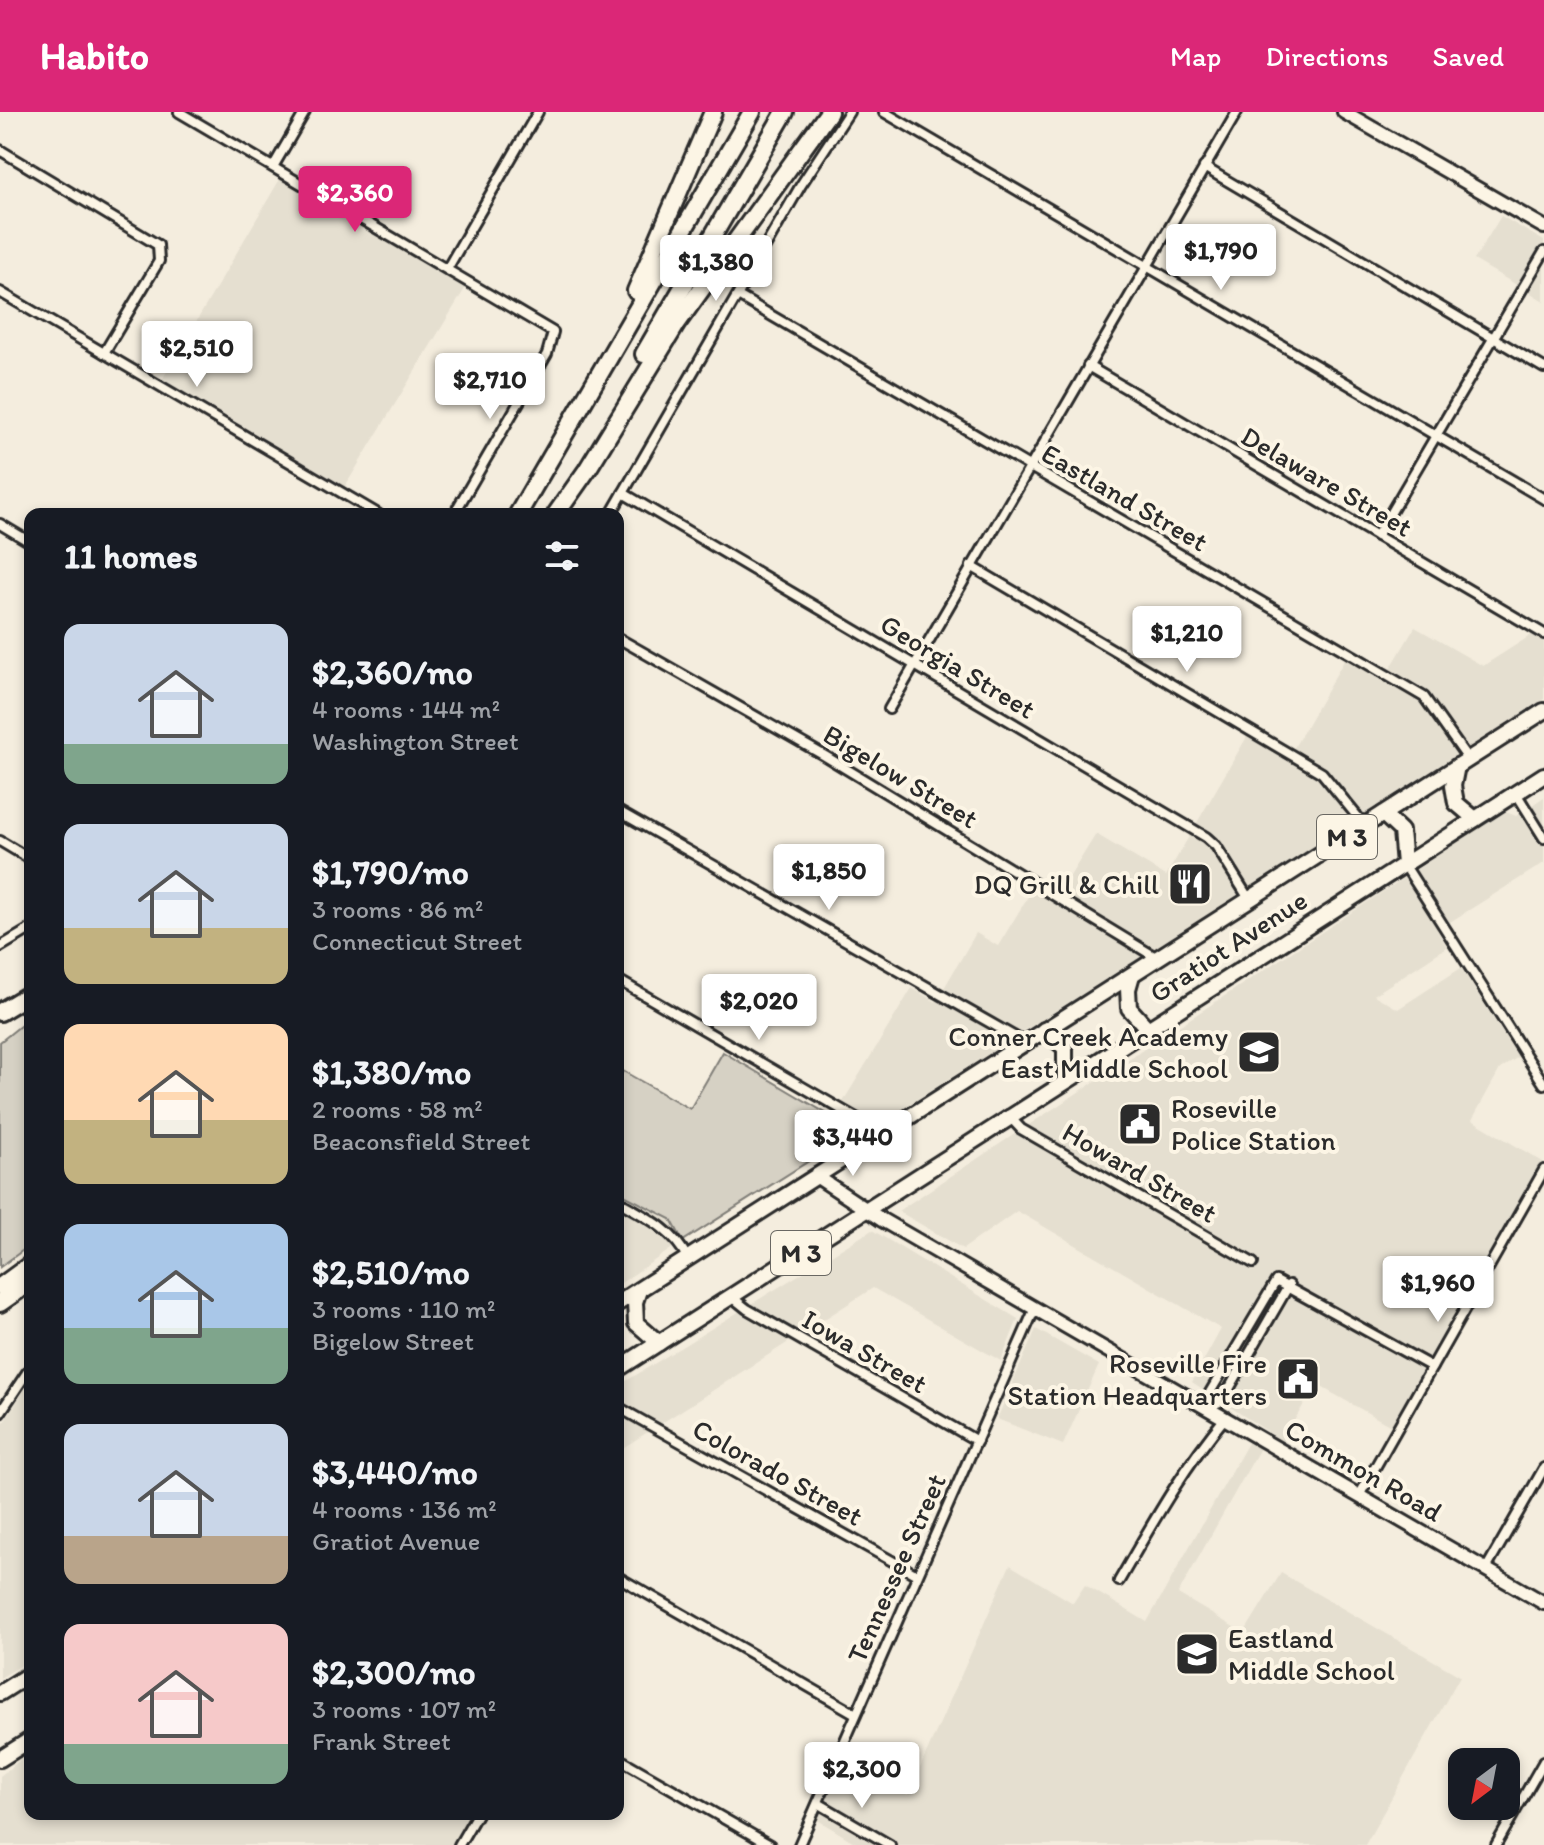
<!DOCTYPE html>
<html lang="en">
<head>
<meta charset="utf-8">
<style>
  body { margin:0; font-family:Itim,sans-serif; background:#242831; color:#f1f3f6; height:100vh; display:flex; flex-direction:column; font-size:30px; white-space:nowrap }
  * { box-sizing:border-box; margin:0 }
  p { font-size:26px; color:#9ea1a6 }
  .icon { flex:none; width:44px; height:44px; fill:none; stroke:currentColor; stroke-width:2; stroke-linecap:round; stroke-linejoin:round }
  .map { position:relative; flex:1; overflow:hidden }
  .details { position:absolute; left:24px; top:396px; width:600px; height:1312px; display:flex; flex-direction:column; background:#171b24; border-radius:16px; box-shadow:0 4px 12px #0003 }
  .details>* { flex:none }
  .needle { width:52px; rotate:212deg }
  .fabs { position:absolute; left:1448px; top:1636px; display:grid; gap:16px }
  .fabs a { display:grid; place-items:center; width:72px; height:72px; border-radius:16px; background:#171b24; box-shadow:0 4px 12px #0003; font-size:40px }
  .price { position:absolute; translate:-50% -68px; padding:0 18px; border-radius:8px; background:#fff; color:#222; font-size:26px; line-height:52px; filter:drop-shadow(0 2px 4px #0008) }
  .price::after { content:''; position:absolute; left:50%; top:48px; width:24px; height:18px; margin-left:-12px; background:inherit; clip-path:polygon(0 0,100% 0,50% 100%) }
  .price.on { background:#db2777; color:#fff }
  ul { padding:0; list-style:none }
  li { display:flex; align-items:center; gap:24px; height:200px; padding:0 40px }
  li span { display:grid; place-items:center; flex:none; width:224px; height:160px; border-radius:16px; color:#555 }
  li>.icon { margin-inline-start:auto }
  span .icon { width:96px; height:96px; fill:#fffc; stroke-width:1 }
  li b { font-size:34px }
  h2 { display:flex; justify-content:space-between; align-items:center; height:96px; padding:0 40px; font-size:34px }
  header { display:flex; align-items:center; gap:48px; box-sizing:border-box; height:112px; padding:0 40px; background:#db2777; color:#fff }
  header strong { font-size:38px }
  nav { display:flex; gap:44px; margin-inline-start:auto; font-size:28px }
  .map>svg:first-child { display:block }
  .built { fill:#e5dfd0 }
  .green { fill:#d6d1c4; stroke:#807e78; stroke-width:2 }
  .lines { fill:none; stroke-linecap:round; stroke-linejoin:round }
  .street-casing { stroke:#2b2b2b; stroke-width:14 }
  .secondary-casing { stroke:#2b2b2b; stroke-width:18 }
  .primary-casing { stroke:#2b2b2b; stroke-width:20 }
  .highway-casing { stroke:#2b2b2b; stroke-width:22 }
  .street { stroke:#fcf5e5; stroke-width:8 }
  .secondary { stroke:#fcf5e5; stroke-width:12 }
  .primary { stroke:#fcf5e5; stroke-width:14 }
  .highway { stroke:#fcf5e5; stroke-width:16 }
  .labels { text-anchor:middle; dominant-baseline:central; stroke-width:8; stroke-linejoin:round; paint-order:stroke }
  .shield { fill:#fcf5e5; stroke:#6a6863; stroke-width:2 }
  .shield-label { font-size:26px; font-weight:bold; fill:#2b2b2b }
  .street-label { font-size:28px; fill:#2b2b2b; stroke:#fcf5e5 }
  .poi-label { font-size:28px; fill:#2b2b2b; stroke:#fcf5e5; text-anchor:end }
</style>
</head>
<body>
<header>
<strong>Habito</strong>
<nav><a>Map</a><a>Directions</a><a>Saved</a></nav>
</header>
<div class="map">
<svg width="1544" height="1733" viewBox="0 0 1544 1733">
  <rect width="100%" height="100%" fill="#f4edde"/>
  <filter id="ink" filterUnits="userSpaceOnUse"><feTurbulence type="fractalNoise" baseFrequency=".0125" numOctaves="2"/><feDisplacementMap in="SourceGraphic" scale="16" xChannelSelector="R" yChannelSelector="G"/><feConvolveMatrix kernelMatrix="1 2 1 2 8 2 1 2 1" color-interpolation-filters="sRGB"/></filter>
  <g filter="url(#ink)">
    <!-- built -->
    <g class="built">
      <path d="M 280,67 L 466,175 L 344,376 L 162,268 Z"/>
      <path d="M 1501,104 L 1544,129 L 1544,189 L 1474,148 Z"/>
      <path d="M 1415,515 L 1483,554 L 1544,515 L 1544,587 L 883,1009 L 869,1008 L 841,993 L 912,876 L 936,890 L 976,821 L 998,834 L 1032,778 L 1054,790 L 1096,722 L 1166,764 L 1248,623 L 1288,646 L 1345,547 L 1383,569 Z"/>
      <path d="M 1544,685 L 1544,751 L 1437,818 L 1447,835 L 1374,883 L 1398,897 L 1461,856 L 1518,945 L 1500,957 L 1472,1008 L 1543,1050 L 1391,1314 L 1316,1272 L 1282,1329 L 1192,1270 L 1221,1217 L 1017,1099 L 963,1137 L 898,1099 L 1501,702 L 1506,700 L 1516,704 Z"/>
      <path d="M 618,1080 L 671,1107 L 680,1131 L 618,1173 Z"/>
      <path d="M 872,1118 L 1018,1207 L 1001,1249 L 873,1176 L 618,1339 L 618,1274 Z"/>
      <path d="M 1036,1217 L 1099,1253 L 1063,1333 L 997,1307 Z"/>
      <path d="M 30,1270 L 30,1548 L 0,1566 L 0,1316 Z"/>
      <path d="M 1249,1329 L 1260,1336 L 1178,1482 L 1244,1521 L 1281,1461 L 1460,1564 L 1365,1733 L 859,1733 L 816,1707 L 841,1652 L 908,1683 L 1010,1453 L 1073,1491 L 1085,1473 L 1147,1510 Z"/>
      <path d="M 30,1640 L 30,1702 L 471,1702 L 453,1733 L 0,1733 L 0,1664 Z"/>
    </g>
    <!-- green -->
    <g class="green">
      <path d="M 30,906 L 30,1133 L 0,1155 L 0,930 Z"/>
      <path d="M 723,940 L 856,1019 L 683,1129 L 671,1107 L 618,1080 L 618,968 L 623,959 L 690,997 Z"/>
    </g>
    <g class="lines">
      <!-- street casing -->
      <g class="street-casing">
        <g id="street">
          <path d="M 179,0 L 553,220 L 547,242 L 454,402"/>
          <path d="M 884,0 L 1544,387"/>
          <path d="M 0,38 L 158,133 L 159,149 L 104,241"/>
          <path d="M 273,55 L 305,0"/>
          <path d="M 1204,55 L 1544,256"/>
          <path d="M 447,157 L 538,0"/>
          <path d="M 0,180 L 378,402"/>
          <path d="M 738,184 L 1424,585 L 1468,647"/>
          <path d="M 1088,254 L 1544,522"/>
          <path d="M 623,381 L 1206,725 L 1216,734 L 1249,787"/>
          <path d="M 611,402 L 801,73 L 849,0"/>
          <path d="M 0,412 L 30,430"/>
          <path d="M 1377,424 L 1544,140"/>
          <path d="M 971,454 L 1322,661 L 1365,714"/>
          <path d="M 618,526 L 825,644 L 1157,846"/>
          <path d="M 889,597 L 1237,0"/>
          <path d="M 1516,681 L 1544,726"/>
          <path d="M 618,699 L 1024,930"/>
          <path d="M 0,729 L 30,747"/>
          <path d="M 1404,752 L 1544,972"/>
          <path d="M 0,835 L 30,817"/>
          <path d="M 618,868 L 882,1021"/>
          <path d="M 1008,1003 L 1021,1017 L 1253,1151"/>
          <path d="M 618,1089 C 646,1105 673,1117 688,1147"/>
          <path d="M 732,1185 L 747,1197 L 977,1329"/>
          <path d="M 618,1295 L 917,1463"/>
          <path d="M 1207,1296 L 1209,1282 L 1276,1169 L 1432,1255"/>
          <path d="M 1207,1296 L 1222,1289 L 1289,1173"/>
          <path d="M 0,1301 L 30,1256"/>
          <path d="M 1360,1382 L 1544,1058"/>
          <path d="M 1486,1457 L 1544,1356"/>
          <path d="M 618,1465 L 856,1602"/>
          <path d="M 1119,1469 C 1152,1412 1183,1356 1225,1306"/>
          <path d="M 618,1646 L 770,1733"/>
          <path d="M 818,1691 L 890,1733"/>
          <path d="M 459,1733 L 477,1702"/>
          <path d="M 799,1733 L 1035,1196"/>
          <path d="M 1496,1733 L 1544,1649"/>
        </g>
      </g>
      <!-- secondary casing -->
      <g class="secondary-casing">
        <g id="secondary">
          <path d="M 1344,0 L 1544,115"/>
          <path d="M 816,1064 L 882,1108 L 1544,1491"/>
        </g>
      </g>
      <!-- primary casing -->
      <g class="primary-casing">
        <g id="primary">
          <path d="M 1457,654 L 1453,674 L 1456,691 L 1475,707"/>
          <path d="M 1383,702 L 1401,719 L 1404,752"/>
          <path d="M 1132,863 L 1128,877 L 1129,896 L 1147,916"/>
          <path d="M 1044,918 L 1065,936 L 1065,969"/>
          <path d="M 639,1178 L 635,1190 L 636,1211 L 659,1231"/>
          <path d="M 618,1191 L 1544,599"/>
          <path d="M 618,1257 L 1544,663"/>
          <path d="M 0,1581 L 30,1562"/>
          <path d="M 0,1647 L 30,1628"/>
        </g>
      </g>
      <!-- highway casing -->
      <g class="highway-casing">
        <g id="highway">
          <path d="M 636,179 L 713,0"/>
          <path d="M 644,242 L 785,0"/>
          <path d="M 518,402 L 752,0"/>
          <path d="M 556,402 L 587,358 L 677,211 L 829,0"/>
          <path d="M 0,900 L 30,882"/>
          <path d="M 0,1175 L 30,1153"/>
          <path d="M 0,1191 L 30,1170"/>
        </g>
      </g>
      <!-- street -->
      <use href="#street" class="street"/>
      <!-- secondary -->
      <use href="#secondary" class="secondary"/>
      <!-- primary -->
      <use href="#primary" class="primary"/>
      <!-- highway -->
      <use href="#highway" class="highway"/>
    </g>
  </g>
  <!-- icons -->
  <defs>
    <g id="restaurant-square" transform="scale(2.3)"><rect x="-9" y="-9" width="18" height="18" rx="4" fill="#2b2b2b" stroke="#fcf5e5"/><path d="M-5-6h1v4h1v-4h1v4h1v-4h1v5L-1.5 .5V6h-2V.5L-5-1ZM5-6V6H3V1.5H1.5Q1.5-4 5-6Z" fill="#fff"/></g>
    <g id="school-square" transform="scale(2.3)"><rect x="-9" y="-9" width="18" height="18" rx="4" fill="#2b2b2b" stroke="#fcf5e5"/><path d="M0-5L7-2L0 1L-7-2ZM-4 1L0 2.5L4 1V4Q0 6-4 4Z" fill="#fff"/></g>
    <g id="civic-square" transform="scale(2.3)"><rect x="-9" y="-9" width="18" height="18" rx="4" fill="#2b2b2b" stroke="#fcf5e5"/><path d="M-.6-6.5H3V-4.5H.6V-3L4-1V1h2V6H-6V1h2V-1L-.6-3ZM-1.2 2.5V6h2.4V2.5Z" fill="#fff"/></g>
  </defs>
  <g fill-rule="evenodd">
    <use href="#restaurant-square" x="1190" y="772"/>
    <use href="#school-square" x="1259" y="940"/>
    <use href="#civic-square" x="1140" y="1012"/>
    <use href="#civic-square" x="1298" y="1267"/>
    <use href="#school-square" x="1197" y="1542"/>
  </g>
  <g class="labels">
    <!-- shield labels -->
    <g class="shield">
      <rect x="1317" y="703" width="60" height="44" rx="6"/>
      <rect x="771" y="1119" width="60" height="44" rx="6"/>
    </g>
    <g class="shield-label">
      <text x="1347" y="725">M 3</text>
      <text x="801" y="1141">M 3</text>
    </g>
    <!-- street labels -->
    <g class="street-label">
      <text transform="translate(1327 369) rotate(30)">Delaware Street</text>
      <text transform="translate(1125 385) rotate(30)">Eastland Street</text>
      <text transform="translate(958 554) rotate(31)">Georgia Street</text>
      <text transform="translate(901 664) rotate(31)">Bigelow Street</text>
      <text transform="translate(1228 834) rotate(-33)">Gratiot Avenue</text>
      <text transform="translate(1140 1060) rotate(30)">Howard Street</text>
      <text transform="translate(865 1239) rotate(30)">Iowa Street</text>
      <text transform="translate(1364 1358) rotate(30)">Common Road</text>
      <text transform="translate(778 1360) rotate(29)">Colorado Street</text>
      <text transform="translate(896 1456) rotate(-66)">Tennessee Street</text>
    </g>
    <!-- poi labels -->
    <g class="poi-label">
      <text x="1159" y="772">DQ Grill &amp; Chill</text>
      <text x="1228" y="924">Conner Creek Academy<tspan x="1228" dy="32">East Middle School</tspan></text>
      <text x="1171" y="996" text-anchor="start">Roseville<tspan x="1171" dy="32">Police Station</tspan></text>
      <text x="1267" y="1251">Roseville Fire<tspan x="1267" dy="32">Station Headquarters</tspan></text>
      <text x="1228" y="1526" text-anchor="start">Eastland<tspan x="1228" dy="32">Middle School</tspan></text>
    </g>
  </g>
</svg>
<div class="fabs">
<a><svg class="needle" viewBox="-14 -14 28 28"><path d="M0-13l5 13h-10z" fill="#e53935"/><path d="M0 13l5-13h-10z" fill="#9ea1a6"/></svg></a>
</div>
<b class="price on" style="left:355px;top:122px">$2,360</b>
<b class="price" style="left:1221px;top:180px">$1,790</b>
<b class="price" style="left:716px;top:191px">$1,380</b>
<b class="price" style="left:197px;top:277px">$2,510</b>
<b class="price" style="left:490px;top:309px">$2,710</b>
<b class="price" style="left:1187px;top:562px">$1,210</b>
<b class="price" style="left:829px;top:800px">$1,850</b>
<b class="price" style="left:759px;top:930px">$2,020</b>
<b class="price" style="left:853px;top:1066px">$3,440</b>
<b class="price" style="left:1438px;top:1212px">$1,960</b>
<b class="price" style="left:862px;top:1698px">$2,300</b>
<section class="details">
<h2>11 homes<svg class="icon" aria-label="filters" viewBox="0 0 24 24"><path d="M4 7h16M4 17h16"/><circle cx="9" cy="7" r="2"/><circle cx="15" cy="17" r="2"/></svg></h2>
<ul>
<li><span style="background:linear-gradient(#c9d6e8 75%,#7fa58c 0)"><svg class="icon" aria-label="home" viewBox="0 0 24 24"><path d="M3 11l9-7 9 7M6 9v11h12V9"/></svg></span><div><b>$2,360/mo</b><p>4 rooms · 144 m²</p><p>Washington Street</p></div></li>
<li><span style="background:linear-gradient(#c9d6e8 65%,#c2b280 0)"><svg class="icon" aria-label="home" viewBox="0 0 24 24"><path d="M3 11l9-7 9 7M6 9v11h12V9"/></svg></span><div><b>$1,790/mo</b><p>3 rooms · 86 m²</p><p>Connecticut Street</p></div></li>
<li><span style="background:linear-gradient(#ffd9b3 60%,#c2b280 0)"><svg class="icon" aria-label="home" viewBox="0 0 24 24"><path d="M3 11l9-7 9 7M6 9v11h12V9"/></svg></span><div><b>$1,380/mo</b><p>2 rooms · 58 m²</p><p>Beaconsfield Street</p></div></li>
<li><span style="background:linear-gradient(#a9c7e8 65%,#7fa58c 0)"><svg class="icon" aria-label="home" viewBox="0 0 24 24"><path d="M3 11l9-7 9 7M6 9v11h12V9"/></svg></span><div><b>$2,510/mo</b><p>3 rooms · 110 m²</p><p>Bigelow Street</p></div></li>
<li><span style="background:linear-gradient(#c9d6e8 70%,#b9a48a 0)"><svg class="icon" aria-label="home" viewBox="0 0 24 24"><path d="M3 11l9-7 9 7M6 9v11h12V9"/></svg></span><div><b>$3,440/mo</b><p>4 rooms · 136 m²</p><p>Gratiot Avenue</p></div></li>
<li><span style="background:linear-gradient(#f6c9c9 75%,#7fa58c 0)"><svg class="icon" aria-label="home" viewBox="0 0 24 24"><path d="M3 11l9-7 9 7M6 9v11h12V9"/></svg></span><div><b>$2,300/mo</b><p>3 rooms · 107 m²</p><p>Frank Street</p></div></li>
</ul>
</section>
</div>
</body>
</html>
